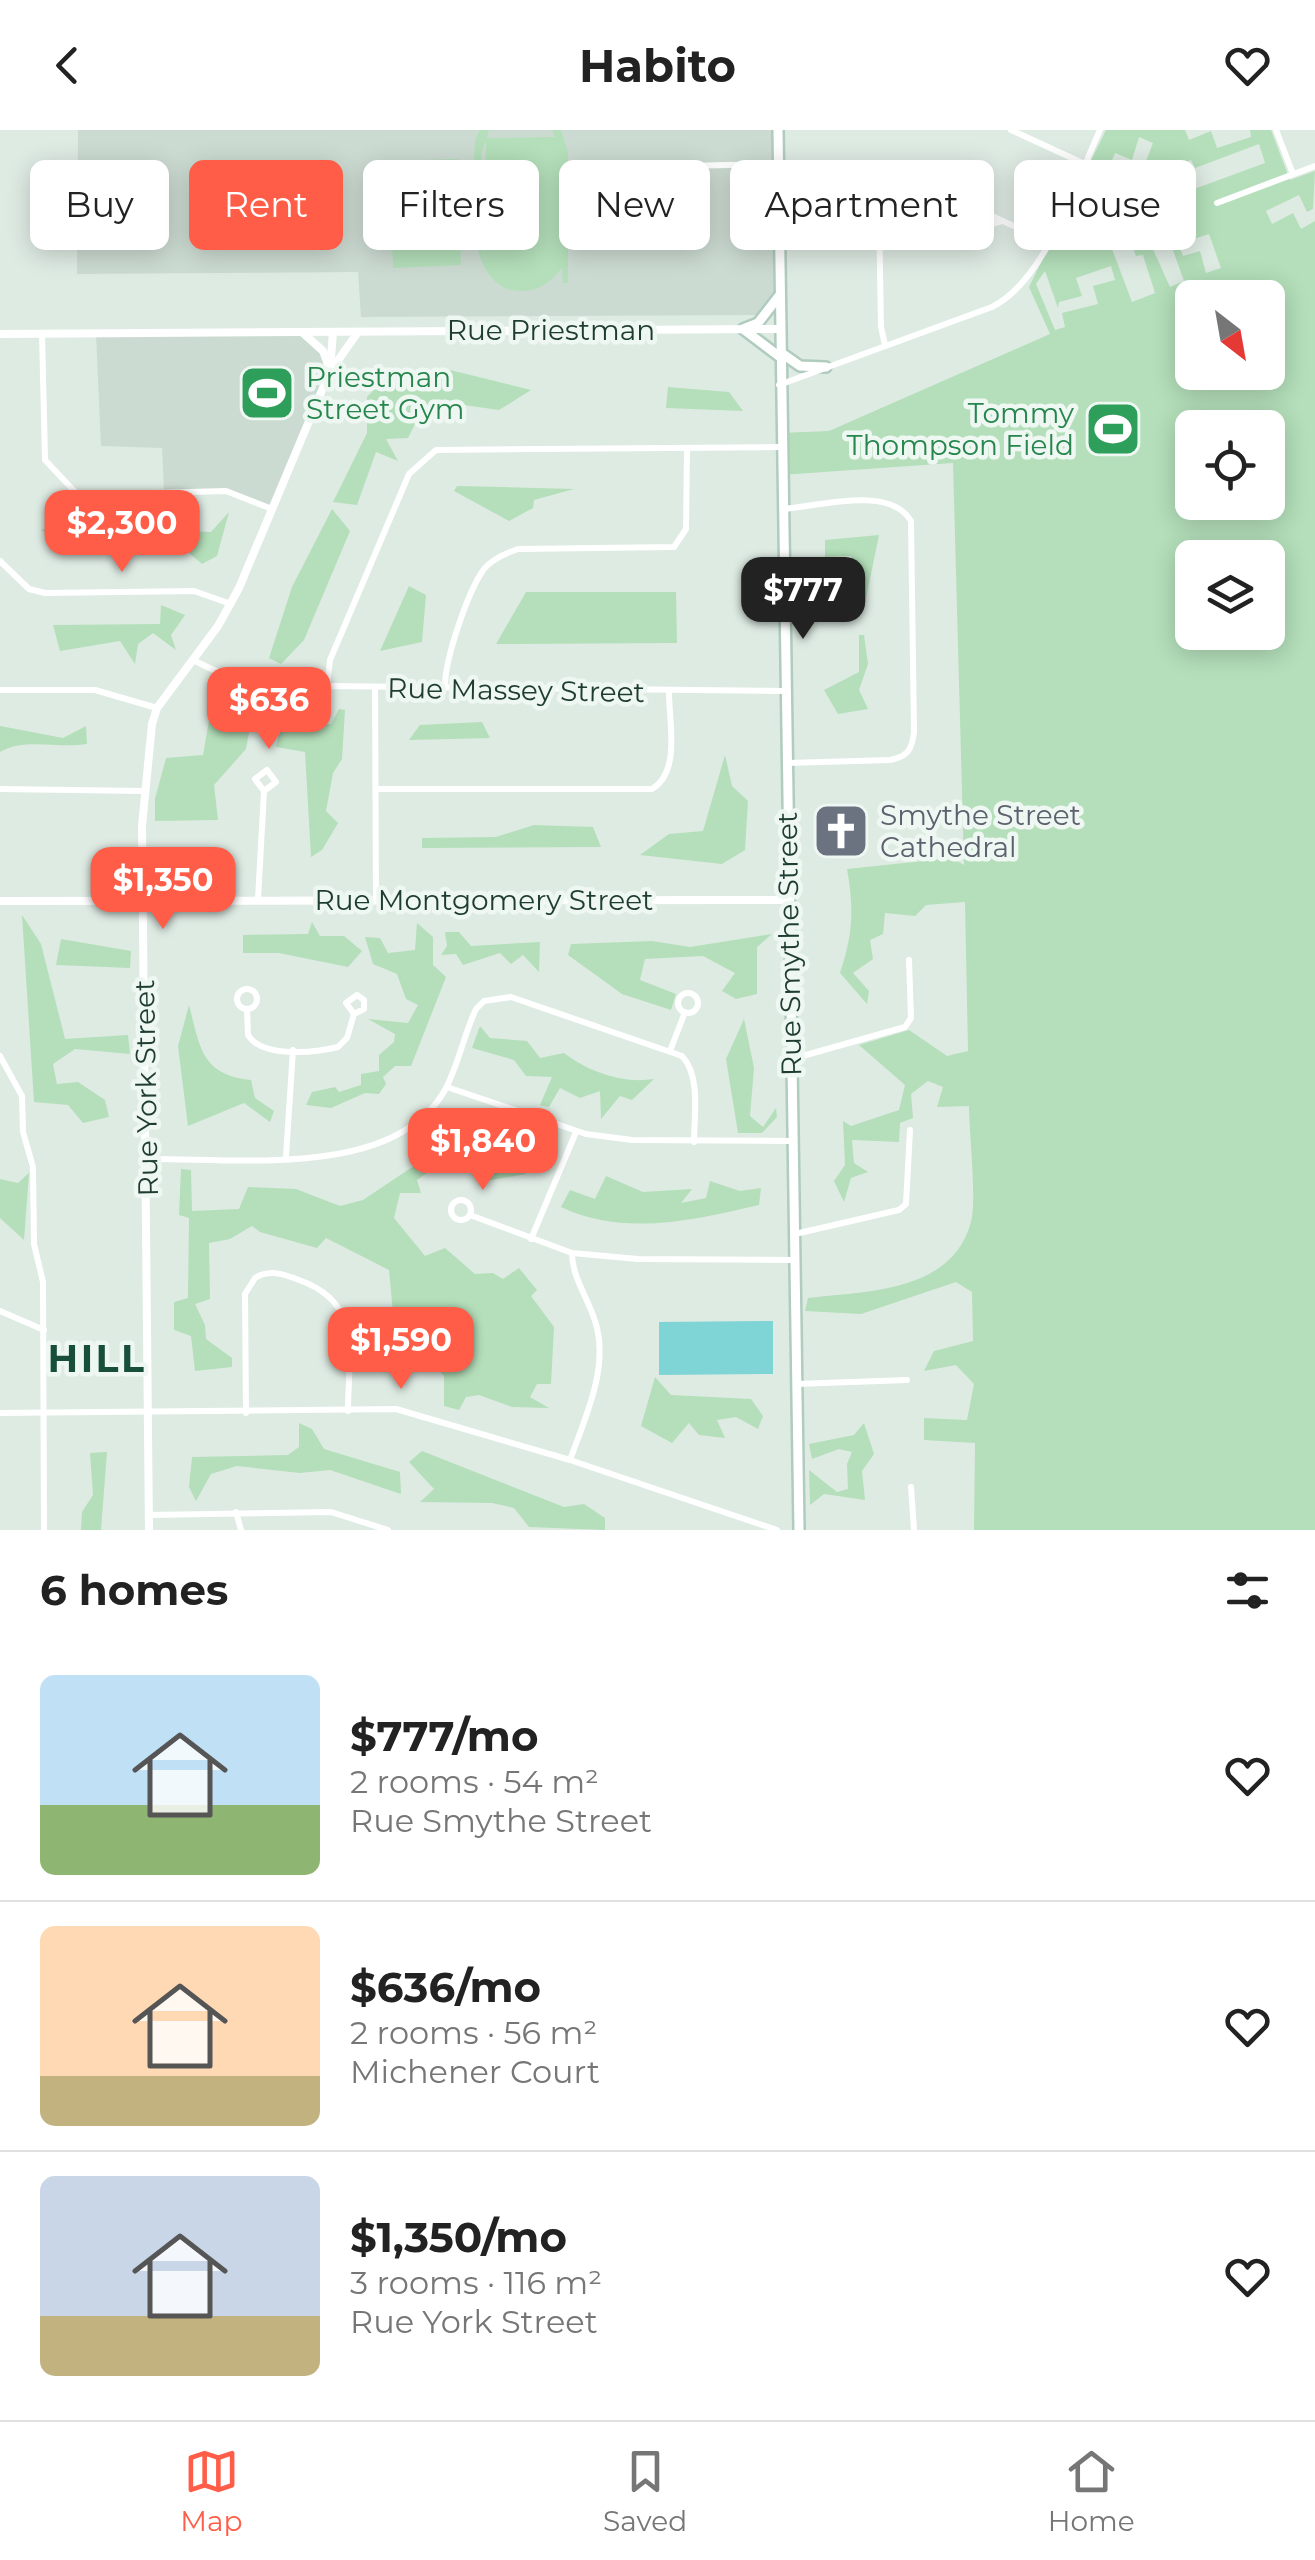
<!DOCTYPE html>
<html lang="en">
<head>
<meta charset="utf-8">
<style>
  body { margin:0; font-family:Montserrat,sans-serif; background:#f6f6f6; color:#222; height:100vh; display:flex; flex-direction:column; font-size:38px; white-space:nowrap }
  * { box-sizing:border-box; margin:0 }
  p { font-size:32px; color:#767676 }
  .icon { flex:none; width:55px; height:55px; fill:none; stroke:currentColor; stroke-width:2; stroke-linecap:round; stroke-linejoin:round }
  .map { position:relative; height:1400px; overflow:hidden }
  .side { display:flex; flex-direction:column; background:#fff; flex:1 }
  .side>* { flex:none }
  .top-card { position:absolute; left:30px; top:30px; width:1255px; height:90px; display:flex; gap:20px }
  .needle { width:65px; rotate:149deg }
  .tools { position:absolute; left:1175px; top:150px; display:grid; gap:20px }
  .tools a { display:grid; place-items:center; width:110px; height:110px; border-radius:15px; background:#fff; box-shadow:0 5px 25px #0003; font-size:50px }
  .price { position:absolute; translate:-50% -85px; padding:0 22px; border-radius:20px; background:#ff5d48; color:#fff; font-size:32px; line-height:65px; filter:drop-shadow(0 2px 5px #0008) }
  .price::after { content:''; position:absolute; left:50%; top:60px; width:30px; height:22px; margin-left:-15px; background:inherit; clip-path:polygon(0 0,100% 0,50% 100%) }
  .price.on { background:#222; color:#fff }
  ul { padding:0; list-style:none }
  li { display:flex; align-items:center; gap:30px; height:250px; padding:0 40px }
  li+li { border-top:2px solid #e0e0e0 }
  li span { display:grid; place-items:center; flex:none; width:280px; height:200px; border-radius:15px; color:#555 }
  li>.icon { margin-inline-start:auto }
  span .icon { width:120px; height:120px; fill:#fffc; stroke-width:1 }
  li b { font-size:42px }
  h2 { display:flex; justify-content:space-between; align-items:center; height:120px; padding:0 40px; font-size:42px }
  .tag { padding:0 35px; border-radius:15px; background:#fff; box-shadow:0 5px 25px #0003; font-size:35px; line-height:90px }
  .tag.on { background:#ff5d48; color:#fff }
  header { display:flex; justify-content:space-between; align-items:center; height:130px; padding:0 40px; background:#fff; font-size:45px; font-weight:700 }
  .dock { display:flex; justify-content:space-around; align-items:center; height:140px; border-top:2px solid #e0e0e0; background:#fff; font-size:28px; color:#767676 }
  .dock a { display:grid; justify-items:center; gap:5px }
  .dock .on { color:#ff5d48 }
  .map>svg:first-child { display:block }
  .built { fill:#ccdbd2 }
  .green { fill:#b4dfba; fill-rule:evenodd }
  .water { fill:#7fd4d6 }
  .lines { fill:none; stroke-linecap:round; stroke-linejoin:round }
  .secondary-casing { stroke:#b0ccbe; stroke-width:14 }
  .minor { stroke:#fff; stroke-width:6 }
  .tertiary { stroke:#fff; stroke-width:8 }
  .secondary { stroke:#fff; stroke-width:9 }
  .labels { text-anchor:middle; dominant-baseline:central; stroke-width:9; stroke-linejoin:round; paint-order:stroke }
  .street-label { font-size:28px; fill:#1e3c30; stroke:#eef7f2 }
  .leisure-label { font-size:28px; fill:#27864d; stroke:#eef7f2; text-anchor:start }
  .worship-label { font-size:28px; fill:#5b616d; stroke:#eef7f2; text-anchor:start }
  .district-label { font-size:38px; font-weight:bold; letter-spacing:2.5px; fill:#184f3b; stroke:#eef7f2 }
</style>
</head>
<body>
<header><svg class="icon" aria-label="back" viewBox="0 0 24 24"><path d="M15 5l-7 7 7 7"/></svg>Habito<svg class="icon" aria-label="heart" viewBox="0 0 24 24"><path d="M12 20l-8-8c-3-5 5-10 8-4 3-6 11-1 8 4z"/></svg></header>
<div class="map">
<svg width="1315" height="1400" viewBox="0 0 1315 1400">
  <rect width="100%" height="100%" fill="#deebe3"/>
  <!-- built -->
  <g class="built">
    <path d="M 78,0 L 780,0 L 779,166 L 757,185 L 361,187 L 358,142 L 77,144 Z"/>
    <path d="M 303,203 L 316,213 L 330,241 L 272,379 L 237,364 L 164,362 L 162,318 L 101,316 L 96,204 Z"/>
  </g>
  <!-- green -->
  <g class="green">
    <path d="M 489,0 L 481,25 L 485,133 L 486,8 L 555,7 L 552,0 L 561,0 L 568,22 L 568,153 L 563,153 L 562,138 C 552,151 539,161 522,161 C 460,161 473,53 475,11 L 480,0 Z"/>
    <path d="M 1106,0 L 1185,0 L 1189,10 L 1211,1 L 1217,18 L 1251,7 L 1250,0 L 1271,0 L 1290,50 L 1315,41 L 1313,79 L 1307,82 L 1299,65 L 1266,81 L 1272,94 L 1293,83 L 1301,99 L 1315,91 L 1315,1400 L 974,1400 L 975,1313 L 924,1310 L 924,1288 L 967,1290 L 974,1254 L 956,1235 L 924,1241 L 934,1221 L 973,1211 L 972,1162 L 956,1152 L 861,1184 L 805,1181 L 808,1168 C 866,1161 952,1163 971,1092 C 977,1068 969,1004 969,976 L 937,977 L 943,957 L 928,951 L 911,964 L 913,988 L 900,993 L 899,1012 L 852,1010 L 854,1033 L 868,1042 L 851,1048 L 844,1072 L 834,1051 L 845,1035 L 843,991 L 851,996 L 899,980 L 905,955 L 859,915 L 909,900 L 947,926 L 968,921 L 965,772 L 926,775 L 915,786 L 885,783 L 883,804 L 870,810 L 873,829 L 853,843 L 869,861 L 867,874 L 840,843 C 853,805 854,778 847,739 L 952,728 L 964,735 L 953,333 L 781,345 L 780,303 L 829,301 L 1050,204 L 1029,157 ZM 1139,7 L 1153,13 L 1140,47 L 1122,40 L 1115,63 L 1101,57 L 1115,23 L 1132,30 ZM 1259,14 L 1265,33 L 1156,73 L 1184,151 L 1170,157 L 1138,86 L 1123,92 L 1136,126 L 1143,125 L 1155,163 L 1132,172 L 1100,87 L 1106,71 L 1159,51 L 1157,42 L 1173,37 L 1178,44 L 1175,36 L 1191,30 L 1195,38 ZM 1184,87 L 1191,110 L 1209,104 L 1221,138 L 1206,143 L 1200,121 L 1183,126 L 1170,92 ZM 1111,136 L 1115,150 L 1093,156 L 1098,174 L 1062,183 L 1065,197 L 1055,200 L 1036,154 L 1045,141 L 1058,178 L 1059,172 L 1082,166 L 1076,148 ZM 1192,168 L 1268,168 L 1268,242 L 1192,242 ZM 1192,298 L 1268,298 L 1268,372 L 1192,372 ZM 1192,428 L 1268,428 L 1268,502 L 1192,502 Z"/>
    <path d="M 458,29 L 461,135 L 393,138 L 389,31 Z"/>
    <path d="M 450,240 L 531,260 L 499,280 L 457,274 L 418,288 L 408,308 L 386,309 L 398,331 L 376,322 L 357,375 L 333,372 L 367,303 L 367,267 L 386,247 Z"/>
    <path d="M 668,257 L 729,262 L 743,281 L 666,278 Z"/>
    <path d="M 457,356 L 574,359 L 534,370 L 533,378 L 509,391 L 454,361 Z"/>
    <path d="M 332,379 L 350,401 L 304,510 L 281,534 L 269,528 L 292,457 Z"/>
    <path d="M 229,382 L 217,426 L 202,434 L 162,400 L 211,402 Z"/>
    <path d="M 68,391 L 120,402 L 113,423 L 89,423 L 41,400 Z"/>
    <path d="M 879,405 L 864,478 L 851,426 L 825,427 L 825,410 Z"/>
    <path d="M 409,456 L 426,465 L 422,512 L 380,521 Z"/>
    <path d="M 526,462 L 676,462 L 677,513 L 496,514 Z"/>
    <path d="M 161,475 L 185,485 L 171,505 L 176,520 L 153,503 L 138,514 L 135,534 L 120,511 L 60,521 L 53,495 L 160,494 Z"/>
    <path d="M 859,505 L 864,505 L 868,534 L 859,560 L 868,579 L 838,584 L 824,560 L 859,542 Z"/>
    <path d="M 215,556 L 255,569 L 246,619 L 214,655 L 218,690 L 155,691 L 155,669 L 166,628 L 203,625 Z"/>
    <path d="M 339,579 L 345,580 L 342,629 L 333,643 L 326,681 L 338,693 L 322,720 L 311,727 L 305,622 L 276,617 L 281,595 L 331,594 Z"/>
    <path d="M 482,592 L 490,608 L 409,610 L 420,595 Z"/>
    <path d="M 0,596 L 63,608 L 86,596 L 87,614 C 59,619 24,607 0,622 Z"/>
    <path d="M 725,625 L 732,656 L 748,671 L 745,720 L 722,734 L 640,725 L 669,704 L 703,701 Z"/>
    <path d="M 534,695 L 593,697 L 601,717 L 422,718 L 422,708 L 496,707 Z"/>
    <path d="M 22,785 L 41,814 L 65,909 L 128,905 L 130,924 L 75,919 L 53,934 L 57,954 L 78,952 L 105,970 L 109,987 L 83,993 L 68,975 L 34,972 Z"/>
    <path d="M 312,792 L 320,806 L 344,806 L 362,821 L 348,837 L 279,823 L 243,823 L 243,805 L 308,804 Z"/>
    <path d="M 417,793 L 433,807 L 433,835 L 446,847 L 411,936 L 395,936 L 383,947 L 386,954 L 379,964 L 365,963 L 331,978 L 306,975 L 312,962 L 335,957 L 339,962 L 361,955 L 361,944 L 379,941 L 379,925 L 394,912 L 395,904 L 368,889 L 408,893 L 418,875 L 406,869 L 397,844 L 373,834 L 365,807 L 380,808 L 388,823 L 415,820 Z"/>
    <path d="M 445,802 L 459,802 L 471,816 L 540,812 L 539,842 L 523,825 L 511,834 L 500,823 L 463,835 L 456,824 L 441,825 L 447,816 Z"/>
    <path d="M 772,804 L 757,817 L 757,864 L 736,869 L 722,861 L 735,843 L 703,826 L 645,829 L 640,850 L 676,864 L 671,880 L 622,864 L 568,825 L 571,814 L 652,811 L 690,817 Z"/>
    <path d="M 61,809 L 131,821 L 130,838 L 56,835 Z"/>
    <path d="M 189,875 C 200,917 201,945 251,950 L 255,968 L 274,981 L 270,992 L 244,973 L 188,996 L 178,916 Z"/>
    <path d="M 744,889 L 754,938 L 750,986 L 763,997 L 776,978 L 777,987 L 762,1003 L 738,1003 L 726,929 Z"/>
    <path d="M 480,896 L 490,908 L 527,911 L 540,928 L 564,923 C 589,942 623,954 654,949 L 632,970 L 620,966 L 601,989 L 600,961 L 580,968 L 560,958 L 549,977 L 540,975 L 552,947 L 526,946 L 514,930 L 472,918 Z"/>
    <path d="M 460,1005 L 492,1016 L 526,1044 L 486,1051 L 473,1036 L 432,1039 L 417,1050 L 421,1063 L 400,1063 L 394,1088 L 425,1126 L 445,1118 L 475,1144 L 493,1143 L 503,1149 L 519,1138 L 537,1160 L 531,1166 L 554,1197 L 551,1254 L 537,1254 L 530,1267 L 549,1278 L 512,1277 L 479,1265 L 466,1267 L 459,1280 L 444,1276 L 444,1246 L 436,1237 L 412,1242 L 394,1214 L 356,1211 L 395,1205 L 389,1140 L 326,1108 L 317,1118 L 260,1102 L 252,1096 L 230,1109 L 209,1113 L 210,1169 L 195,1174 L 205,1195 L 206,1209 L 232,1228 L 232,1237 L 195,1241 L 191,1206 L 174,1200 L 174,1172 L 188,1168 L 189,1088 L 179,1085 L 181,1039 L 191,1040 L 192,1081 L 239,1079 L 248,1057 L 296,1059 L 340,1076 L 363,1070 Z"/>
    <path d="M 29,1043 L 24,1110 L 0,1088 L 0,1049 L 18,1053 Z"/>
    <path d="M 606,1046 L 643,1062 L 692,1059 L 681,1073 L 706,1068 L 710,1051 L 740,1061 L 761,1058 L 759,1075 C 694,1090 624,1107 561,1077 L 570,1060 L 595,1069 Z"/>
    <path d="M 655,1247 L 671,1265 L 751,1269 L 763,1286 L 758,1299 L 736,1287 L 717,1290 L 725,1308 L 699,1305 L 689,1293 L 672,1313 L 641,1296 Z"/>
    <path d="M 299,1293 L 312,1299 L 324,1319 L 400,1342 L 401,1364 L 330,1340 L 300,1343 L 237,1336 L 211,1344 L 196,1371 L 189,1357 L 192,1327 L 288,1325 L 299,1317 Z"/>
    <path d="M 864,1293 L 874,1324 L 862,1341 L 865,1370 L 824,1364 L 810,1375 L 809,1340 L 837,1362 L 848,1359 L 847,1334 L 852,1322 L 839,1319 L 812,1329 L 809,1314 L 854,1305 Z"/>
    <path d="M 422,1321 L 564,1377 L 584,1374 L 605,1388 L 605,1400 L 529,1397 L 514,1378 L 492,1373 L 420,1372 L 434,1359 L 409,1332 Z"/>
    <path d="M 107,1322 L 101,1400 L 81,1400 L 82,1382 L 93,1365 L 90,1323 Z"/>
  </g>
  <!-- water -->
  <path class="water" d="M 773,1191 L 773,1244 L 659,1245 L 659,1192 Z"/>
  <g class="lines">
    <!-- secondary casing -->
    <g class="secondary-casing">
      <g id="secondary">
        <path d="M 778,0 L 799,1400"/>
        <path d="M 779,166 L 758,193 L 743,199 L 780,227"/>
        <path d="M 780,222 L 800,236 L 826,237"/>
      </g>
    </g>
    <!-- minor -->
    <g class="minor">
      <path d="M 1011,0 L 1085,34"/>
      <path d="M 1276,0 L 1293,44"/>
      <path d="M 681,36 L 778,34"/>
      <path d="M 1217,73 L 1315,36"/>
      <path d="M 879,83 L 889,67 L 879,57 L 870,68 L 879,83 L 881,197 L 885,215"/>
      <path d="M 1002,91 L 974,99 L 966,95 L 964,85 L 977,79 L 1048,112"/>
      <path d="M 42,204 L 45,330 L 78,365 L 226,361 L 272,379"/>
      <path d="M 779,255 L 992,177 C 1046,150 1075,54 1100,0"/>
      <path d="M 784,379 C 820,376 890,355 911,391 L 914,602 C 912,620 907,627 890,630 L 787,633"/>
      <path d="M 0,431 L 29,459 L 45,463 L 194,461 L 231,474"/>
      <path d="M 193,530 C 231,550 284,567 327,556 L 785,561"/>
      <path d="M 327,556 L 330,530 L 409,344 L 436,320 L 780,317"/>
      <path d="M 375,558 L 376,769"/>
      <path d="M 445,558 C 444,531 468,461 484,439 C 492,429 506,423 518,419 L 674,417 L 686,399 L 687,320"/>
      <path d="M 0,560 L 95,560 L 157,578"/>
      <path d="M 0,659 L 143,661"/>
      <path d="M 378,659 L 652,659 C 681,642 669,592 669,563"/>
      <path d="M 258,769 L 264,661 L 255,649 L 267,640 L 276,652 L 264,661"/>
      <circle cx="247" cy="869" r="10"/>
      <circle cx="688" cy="873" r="10"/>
      <path d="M 247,879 L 248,905 C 262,928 314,923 338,917 L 347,908 L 354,884 L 364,879 L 364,870 L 357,865 L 346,873 L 354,884"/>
      <path d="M 670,921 L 685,882"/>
      <path d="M 0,926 L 22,966 L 23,1002 L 33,1037 L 34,1114 L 43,1152 L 44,1400"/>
      <path d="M 792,929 L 905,897 L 911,888 L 909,830"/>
      <path d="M 447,957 L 586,1004 L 632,1010 L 792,1011"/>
      <path d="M 286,1026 L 293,920"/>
      <path d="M 147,1029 C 237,1028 397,1050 446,958 C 459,933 464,904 476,879 L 484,871 L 511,867 L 682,926 C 701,946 694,986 694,1012"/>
      <circle cx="461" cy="1080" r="10"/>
      <path d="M 470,1085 L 572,1123 L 638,1129 L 794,1130"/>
      <path d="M 795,1104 L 899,1080 L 906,1074 L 910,1000"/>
      <path d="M 531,1109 L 576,1002"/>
      <path d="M 0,1181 L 44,1200"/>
      <path d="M 796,1254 L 907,1250"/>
      <path d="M 0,1283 L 396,1279 L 570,1330 L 777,1400"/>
      <path d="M 246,1283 L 245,1164 L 255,1148 C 270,1139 284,1144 299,1150 C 364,1173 348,1224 348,1281"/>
      <path d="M 570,1330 C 585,1288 610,1236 595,1191 C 588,1168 572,1147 572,1123"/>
      <path d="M 911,1357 L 914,1400"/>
      <path d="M 236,1382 L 241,1400"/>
      <path d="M 149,1385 L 331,1382 L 388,1400"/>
    </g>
    <!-- tertiary -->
    <g class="tertiary">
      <path d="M 303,203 L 323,221 L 329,237"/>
      <path d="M 0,204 L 780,199"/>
      <path d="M 332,239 L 358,202"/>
      <path d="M 0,771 L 788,770"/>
      <path d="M 149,1400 L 142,696 L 152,594 L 157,578 L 218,496 L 239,458 L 330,241 L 333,202"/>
    </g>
    <!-- secondary -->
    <use href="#secondary" class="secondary"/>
  </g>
  <!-- icons -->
  <defs>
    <g id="stadium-square" transform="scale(2.875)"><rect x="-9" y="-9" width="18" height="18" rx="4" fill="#2e9e5b" stroke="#eef7f2"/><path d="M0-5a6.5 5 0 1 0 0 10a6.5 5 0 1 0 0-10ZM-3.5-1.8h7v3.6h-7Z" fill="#fff"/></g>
    <g id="church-square" transform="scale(2.875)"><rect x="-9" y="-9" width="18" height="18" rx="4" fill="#6b7280" stroke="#eef7f2"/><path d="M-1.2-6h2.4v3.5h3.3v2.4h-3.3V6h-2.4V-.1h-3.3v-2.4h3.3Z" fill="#fff"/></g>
  </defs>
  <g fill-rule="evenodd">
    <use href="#stadium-square" x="267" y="263"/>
    <use href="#stadium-square" x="1113" y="299"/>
    <use href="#church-square" x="841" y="701"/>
  </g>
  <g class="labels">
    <!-- street labels -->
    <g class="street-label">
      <text x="551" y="200">Rue Priestman</text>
      <text transform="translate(516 560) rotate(1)">Rue Massey Street</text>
      <text x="484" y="770">Rue Montgomery Street</text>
      <text transform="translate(789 814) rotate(-91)">Rue Smythe Street</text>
      <text transform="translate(146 958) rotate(-91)">Rue York Street</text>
    </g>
    <!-- leisure labels -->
    <g class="leisure-label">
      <text x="306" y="247">Priestman<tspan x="306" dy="32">Street Gym</tspan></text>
      <text x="1074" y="283" text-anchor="end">Tommy<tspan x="1074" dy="32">Thompson Field</tspan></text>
    </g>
    <!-- worship labels -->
    <g class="worship-label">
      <text x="880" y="685">Smythe Street<tspan x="880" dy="32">Cathedral</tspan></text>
    </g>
    <!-- district labels -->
    <g class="district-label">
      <text x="97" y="1228">HILL</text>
    </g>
  </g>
</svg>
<div class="tools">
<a><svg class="needle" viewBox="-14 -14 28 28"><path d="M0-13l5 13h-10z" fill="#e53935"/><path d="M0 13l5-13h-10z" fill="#767676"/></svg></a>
<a><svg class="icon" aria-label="locate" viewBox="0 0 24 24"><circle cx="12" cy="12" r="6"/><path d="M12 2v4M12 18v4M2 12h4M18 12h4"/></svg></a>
<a><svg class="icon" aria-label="layers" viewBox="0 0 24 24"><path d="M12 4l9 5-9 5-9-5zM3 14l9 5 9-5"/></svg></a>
</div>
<b class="price" style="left:122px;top:445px">$2,300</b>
<b class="price on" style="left:803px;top:512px">$777</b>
<b class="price" style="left:269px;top:622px">$636</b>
<b class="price" style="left:163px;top:802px">$1,350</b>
<b class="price" style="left:483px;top:1063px">$1,840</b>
<b class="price" style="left:401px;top:1262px">$1,590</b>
<div class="top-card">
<a class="tag">Buy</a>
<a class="tag on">Rent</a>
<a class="tag">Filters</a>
<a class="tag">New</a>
<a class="tag">Apartment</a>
<a class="tag">House</a>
</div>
</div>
<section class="side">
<h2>6 homes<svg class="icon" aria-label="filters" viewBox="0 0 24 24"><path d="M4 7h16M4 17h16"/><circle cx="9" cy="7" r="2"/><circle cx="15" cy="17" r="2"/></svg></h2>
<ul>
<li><span style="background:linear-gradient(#bfe0f5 65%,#8fb573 0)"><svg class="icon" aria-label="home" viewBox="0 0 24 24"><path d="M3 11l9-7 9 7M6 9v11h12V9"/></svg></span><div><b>$777/mo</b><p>2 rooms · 54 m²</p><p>Rue Smythe Street</p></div><svg class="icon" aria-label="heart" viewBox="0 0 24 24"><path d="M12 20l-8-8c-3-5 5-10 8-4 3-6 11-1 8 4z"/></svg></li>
<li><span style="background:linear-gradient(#ffd9b3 75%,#c2b280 0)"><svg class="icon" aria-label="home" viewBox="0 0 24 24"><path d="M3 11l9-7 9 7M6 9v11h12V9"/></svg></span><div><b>$636/mo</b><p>2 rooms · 56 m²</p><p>Michener Court</p></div><svg class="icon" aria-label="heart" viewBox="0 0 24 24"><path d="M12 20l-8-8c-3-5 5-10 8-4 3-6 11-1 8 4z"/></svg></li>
<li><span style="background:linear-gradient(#c9d6e8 70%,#c2b280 0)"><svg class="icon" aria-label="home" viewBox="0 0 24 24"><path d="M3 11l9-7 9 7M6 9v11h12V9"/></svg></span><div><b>$1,350/mo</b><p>3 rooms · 116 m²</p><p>Rue York Street</p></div><svg class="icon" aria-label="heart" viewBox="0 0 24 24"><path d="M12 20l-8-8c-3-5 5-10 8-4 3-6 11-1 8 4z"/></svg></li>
</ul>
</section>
<nav class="dock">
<a class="on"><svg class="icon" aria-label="map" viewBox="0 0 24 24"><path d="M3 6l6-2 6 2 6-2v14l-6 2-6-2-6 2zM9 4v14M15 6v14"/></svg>Map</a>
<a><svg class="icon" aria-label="saved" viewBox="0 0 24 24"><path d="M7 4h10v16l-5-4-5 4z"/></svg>Saved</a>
<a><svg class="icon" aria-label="home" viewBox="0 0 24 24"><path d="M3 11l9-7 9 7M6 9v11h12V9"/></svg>Home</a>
</nav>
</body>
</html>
